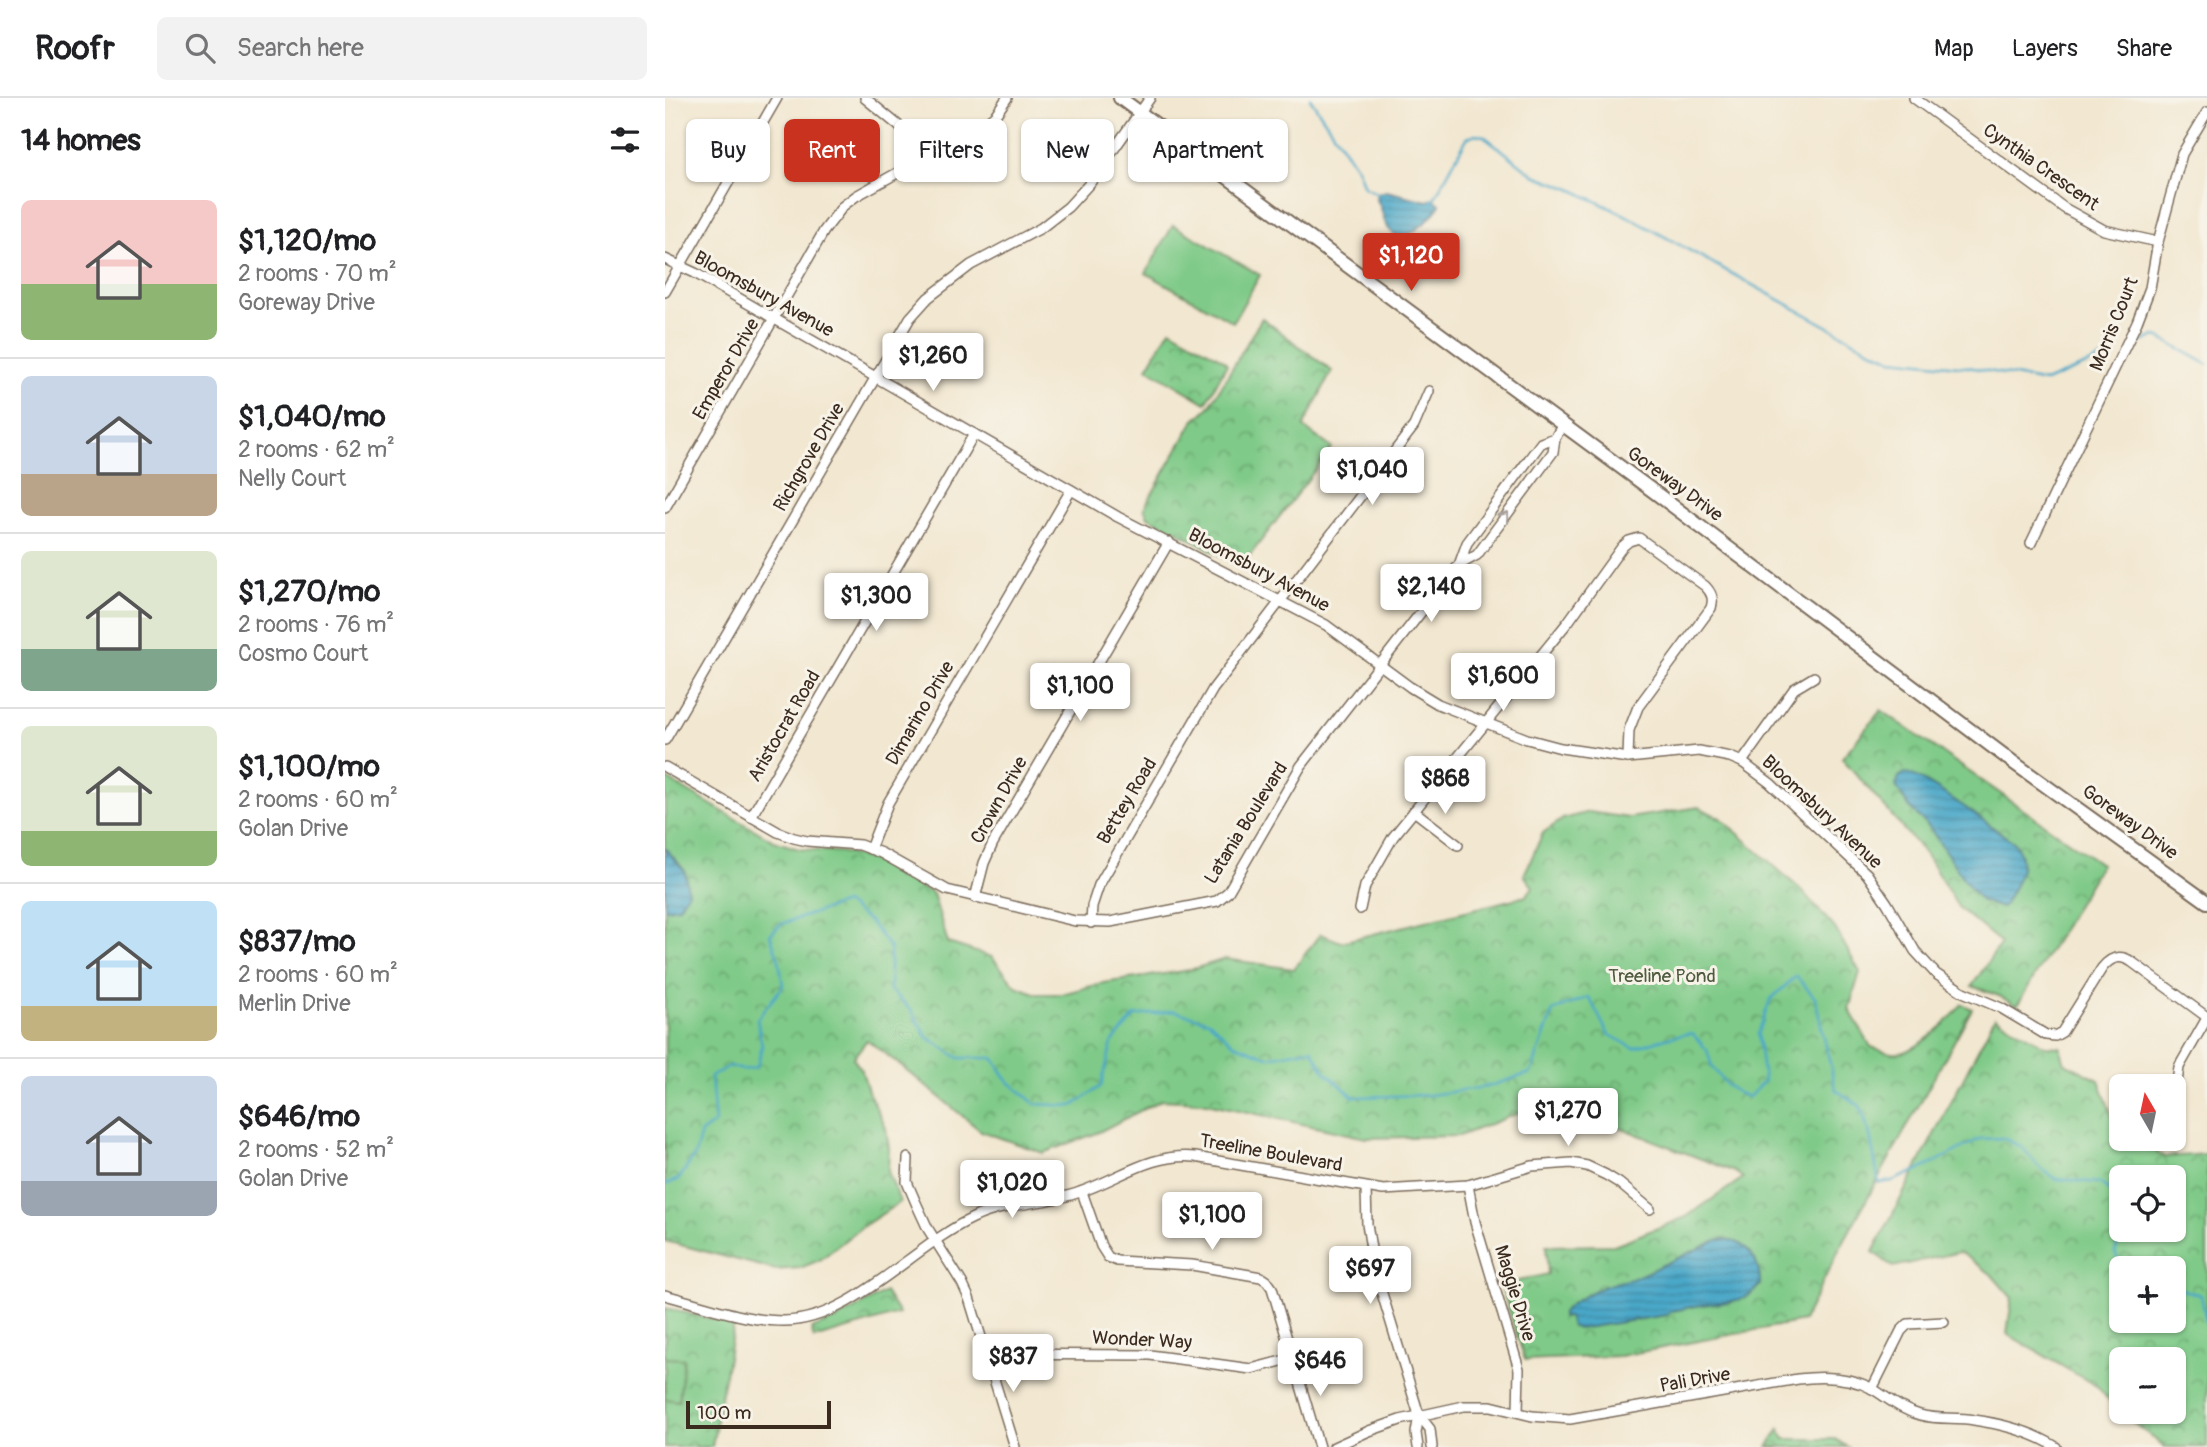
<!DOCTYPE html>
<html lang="en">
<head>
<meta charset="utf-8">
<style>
  body { margin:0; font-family:Pangolin,sans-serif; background:#f2f2f2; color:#202124; height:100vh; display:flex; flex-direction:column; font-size:26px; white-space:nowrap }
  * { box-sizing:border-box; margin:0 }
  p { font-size:23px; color:#757577 }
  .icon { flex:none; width:38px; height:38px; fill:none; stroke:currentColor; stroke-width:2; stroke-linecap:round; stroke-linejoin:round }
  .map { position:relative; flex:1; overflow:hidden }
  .details { display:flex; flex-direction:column; background:#fff; width:665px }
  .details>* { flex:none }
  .hud { position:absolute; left:21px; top:21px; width:665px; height:63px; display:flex; gap:14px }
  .needle { width:46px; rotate:351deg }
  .buttons { position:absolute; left:1444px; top:976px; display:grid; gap:14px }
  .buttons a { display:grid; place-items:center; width:77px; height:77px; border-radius:10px; background:#fff; box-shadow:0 2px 5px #0004; font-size:35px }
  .scale { position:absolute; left:21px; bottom:18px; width:145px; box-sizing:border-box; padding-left:7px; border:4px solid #3b2a1e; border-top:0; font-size:19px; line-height:24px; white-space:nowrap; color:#3b2a1e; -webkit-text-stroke:5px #f7f3e8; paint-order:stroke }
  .price { position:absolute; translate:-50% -60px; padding:0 16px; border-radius:7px; background:#fff; color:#222; font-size:23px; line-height:46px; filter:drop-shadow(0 2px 4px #0008) }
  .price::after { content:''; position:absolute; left:50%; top:42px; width:21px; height:16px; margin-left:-10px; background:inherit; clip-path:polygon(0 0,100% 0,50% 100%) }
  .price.current { background:#c8321e; color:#fff }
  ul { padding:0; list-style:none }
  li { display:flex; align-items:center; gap:21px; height:175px; padding:0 21px }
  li+li { border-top:2px solid #e0e0e0 }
  li span { display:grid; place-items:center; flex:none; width:196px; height:140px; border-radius:10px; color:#555 }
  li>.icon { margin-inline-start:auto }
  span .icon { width:84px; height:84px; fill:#fffc; stroke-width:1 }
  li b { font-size:30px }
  h2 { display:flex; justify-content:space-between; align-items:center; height:84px; padding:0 21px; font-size:30px }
  .chip { padding:0 24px; border-radius:10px; background:#fff; box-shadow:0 2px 5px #0004; font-size:24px; line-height:63px }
  .chip.current { background:#c8321e; color:#fff }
  header { display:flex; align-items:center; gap:42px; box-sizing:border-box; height:98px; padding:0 35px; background:#fff; border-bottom:2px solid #e0e0e0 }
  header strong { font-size:33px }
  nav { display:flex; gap:38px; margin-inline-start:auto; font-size:24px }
  .search { width:490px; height:63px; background:#f2f2f2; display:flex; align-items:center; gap:18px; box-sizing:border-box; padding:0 24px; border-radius:10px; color:#757577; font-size:26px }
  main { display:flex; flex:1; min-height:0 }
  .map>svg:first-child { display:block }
  .park { fill:url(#park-crowns); stroke:#5d7a53; stroke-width:2; fill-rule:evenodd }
  .garden { fill:#7fca88; stroke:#5d7a53; stroke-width:2 }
  .water { fill:url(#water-rules); stroke:#426873; stroke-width:2 }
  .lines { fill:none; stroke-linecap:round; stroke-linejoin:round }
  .stream { stroke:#49a7c8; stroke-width:2.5 }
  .minor-casing { stroke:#7b6c5c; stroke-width:12 }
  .tertiary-casing { stroke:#7b6c5c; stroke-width:16 }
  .minor { stroke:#fff; stroke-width:9 }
  .tertiary { stroke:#fff; stroke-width:12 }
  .oneway { stroke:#a79f9a }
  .labels { text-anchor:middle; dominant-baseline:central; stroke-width:6; stroke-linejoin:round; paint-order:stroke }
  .street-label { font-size:19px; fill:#3b2a1e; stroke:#f7f3e8 }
  .park-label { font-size:19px; fill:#4f5a3e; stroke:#f7f3e8 }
</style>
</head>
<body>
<header>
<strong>Roofr</strong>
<div class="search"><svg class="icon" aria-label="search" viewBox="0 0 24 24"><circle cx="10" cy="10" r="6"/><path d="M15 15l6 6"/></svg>Search here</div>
<nav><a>Map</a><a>Layers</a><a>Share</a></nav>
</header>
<main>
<section class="details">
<h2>14 homes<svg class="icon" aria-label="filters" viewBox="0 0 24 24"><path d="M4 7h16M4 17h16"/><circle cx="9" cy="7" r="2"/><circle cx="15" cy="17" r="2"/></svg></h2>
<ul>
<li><span style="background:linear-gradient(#f6c9c9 60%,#8fb573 0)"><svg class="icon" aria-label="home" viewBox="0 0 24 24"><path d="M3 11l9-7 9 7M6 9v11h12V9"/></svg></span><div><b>$1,120/mo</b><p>2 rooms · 70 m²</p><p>Goreway Drive</p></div></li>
<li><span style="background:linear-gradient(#c9d6e8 70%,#b9a48a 0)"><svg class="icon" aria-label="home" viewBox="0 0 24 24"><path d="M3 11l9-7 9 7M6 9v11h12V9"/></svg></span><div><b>$1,040/mo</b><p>2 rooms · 62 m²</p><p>Nelly Court</p></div></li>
<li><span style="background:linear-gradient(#dfe7d0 70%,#7fa58c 0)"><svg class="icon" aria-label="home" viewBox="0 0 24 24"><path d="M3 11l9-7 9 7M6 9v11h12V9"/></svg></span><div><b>$1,270/mo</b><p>2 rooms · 76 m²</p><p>Cosmo Court</p></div></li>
<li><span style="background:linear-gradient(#dfe7d0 75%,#8fb573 0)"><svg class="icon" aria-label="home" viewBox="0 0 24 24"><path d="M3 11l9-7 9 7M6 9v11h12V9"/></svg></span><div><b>$1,100/mo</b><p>2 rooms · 60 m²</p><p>Golan Drive</p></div></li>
<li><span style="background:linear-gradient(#bfe0f5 75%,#c2b280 0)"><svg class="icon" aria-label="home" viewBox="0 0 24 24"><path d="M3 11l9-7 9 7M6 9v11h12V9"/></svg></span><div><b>$837/mo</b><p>2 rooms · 60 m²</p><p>Merlin Drive</p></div></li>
<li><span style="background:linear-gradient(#c9d6e8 75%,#9aa5b1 0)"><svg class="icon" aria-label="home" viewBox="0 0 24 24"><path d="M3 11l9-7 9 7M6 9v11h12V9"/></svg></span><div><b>$646/mo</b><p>2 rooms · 52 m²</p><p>Golan Drive</p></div></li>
</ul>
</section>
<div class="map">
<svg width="1542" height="1349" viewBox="0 0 1542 1349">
  <defs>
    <pattern id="park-crowns" width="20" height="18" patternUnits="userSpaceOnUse" patternTransform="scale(1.75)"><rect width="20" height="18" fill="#7fca88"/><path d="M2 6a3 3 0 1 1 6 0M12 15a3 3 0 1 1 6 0" fill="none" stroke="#69a46f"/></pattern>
    <pattern id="water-rules" width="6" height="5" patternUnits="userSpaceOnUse" patternTransform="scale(1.75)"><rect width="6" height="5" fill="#49a7c8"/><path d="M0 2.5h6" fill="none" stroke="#3e88a2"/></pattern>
  </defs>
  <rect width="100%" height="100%" fill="#f7f3e8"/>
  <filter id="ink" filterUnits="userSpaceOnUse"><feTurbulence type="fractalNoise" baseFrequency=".0143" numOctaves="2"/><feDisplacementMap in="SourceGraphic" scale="14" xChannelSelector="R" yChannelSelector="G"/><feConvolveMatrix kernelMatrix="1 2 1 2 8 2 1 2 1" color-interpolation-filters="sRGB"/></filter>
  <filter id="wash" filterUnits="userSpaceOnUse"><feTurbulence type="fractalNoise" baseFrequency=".00686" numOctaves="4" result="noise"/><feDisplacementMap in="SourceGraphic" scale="28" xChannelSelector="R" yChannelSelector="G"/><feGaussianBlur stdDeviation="1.57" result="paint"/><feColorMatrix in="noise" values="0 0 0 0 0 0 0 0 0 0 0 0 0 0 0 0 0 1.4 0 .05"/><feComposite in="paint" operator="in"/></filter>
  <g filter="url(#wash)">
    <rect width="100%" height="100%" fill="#f2e7d0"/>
    <!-- park -->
    <g class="park">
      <path d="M 597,220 L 667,273 L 638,329 L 667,350 L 576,469 L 523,439 L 483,419 L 479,410 L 528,324 L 544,309 Z"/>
      <path d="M 505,231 L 559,262 L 562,266 L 541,305 L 482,270 Z"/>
      <path d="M 1216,612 L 1436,766 L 1352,908 L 1334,898 L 1307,888 L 1336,845 L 1294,810 L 1261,757 L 1177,660 Z"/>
      <path d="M 0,680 L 109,743 L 134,751 L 176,754 L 205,761 L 268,796 L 283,845 L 327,859 L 351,888 L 372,896 L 397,896 L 438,885 L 525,872 L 560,861 L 629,871 L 655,836 L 676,844 L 861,798 L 868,789 L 859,777 L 878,735 L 898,721 L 924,714 L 964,720 L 1034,709 L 1057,721 L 1137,793 L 1170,830 L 1195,874 L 1184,911 L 1206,949 C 1214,951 1227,957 1234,955 C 1256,951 1285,922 1297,906 L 1307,911 L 1175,1150 L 1138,1223 L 955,1258 L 860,1262 L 836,1187 L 883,1176 L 881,1148 L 949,1147 L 1021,1119 L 1078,1080 L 1070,1074 L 886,1003 L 794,1038 L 701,1040 L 537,1004 L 496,1002 L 432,1035 L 378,1055 L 316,1033 L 239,970 L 202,942 L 188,960 L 197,973 L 203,993 L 221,1030 L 224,1050 L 223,1073 L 235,1104 L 194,1131 L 155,1162 L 135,1170 L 111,1172 L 0,1143 Z"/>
      <path d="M 1330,919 L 1380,948 L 1395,949 L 1400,965 L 1434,982 L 1448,1020 L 1456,1026 L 1456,1041 L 1475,1041 L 1499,1059 L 1542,1056 L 1542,1349 L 1500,1349 L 1450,1311 L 1433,1289 L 1342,1236 L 1347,1200 L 1326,1176 L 1295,1154 L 1228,1169 L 1208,1154 ZM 1456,1080 L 1508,1080 L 1508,1132 L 1456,1132 ZM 1456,1171 L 1508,1171 L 1508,1223 L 1456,1223 ZM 1456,1262 L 1508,1262 L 1508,1314 L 1456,1314 Z"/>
      <path d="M 220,1194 L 234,1216 L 149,1241 L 146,1231 L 172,1221 Z"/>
      <path d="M 0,1210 L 69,1226 L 47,1349 L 0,1349 Z"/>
      <path d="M 1114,1331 L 1120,1341 L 1170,1341 L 1183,1349 L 1103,1349 Z"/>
    </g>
    <!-- garden -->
    <g class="garden">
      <path d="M 508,127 L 595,177 L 568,224 L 481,175 Z"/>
      <path d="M 0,1260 L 19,1261 L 14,1303 L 0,1301 Z"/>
    </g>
    <!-- water -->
    <g class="water">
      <path d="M 721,93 L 762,103 L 769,101 L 775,106 C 766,122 753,131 738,140 C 716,134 721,115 711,100 L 713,96 Z"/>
      <path d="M 1240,675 C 1258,676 1331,732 1350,745 C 1365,769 1351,783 1340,806 L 1336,810 L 1316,803 L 1300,783 L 1264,729 L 1244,709 L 1231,688 L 1234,679 Z"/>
      <path d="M 0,750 L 20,773 L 23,794 L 14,809 L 0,811 Z"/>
      <path d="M 1060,1141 C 1084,1144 1096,1164 1095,1187 C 1078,1206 1069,1203 1045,1206 C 1032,1207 1019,1211 1007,1213 L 1002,1217 L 913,1231 L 906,1228 L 903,1219 L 897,1219 L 897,1214 C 915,1197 942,1185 967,1181 L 1052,1142 Z"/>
    </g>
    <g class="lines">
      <!-- stream -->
      <g class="stream">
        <path d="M 645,0 L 693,72 L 699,89 L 715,97"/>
        <path d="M 767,102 L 769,101 L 802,40 L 810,36 L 819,38 L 869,77 L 906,91 L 962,118 L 1202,250 L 1227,261 L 1303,269 L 1380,284 L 1448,256"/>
        <path d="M 1474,245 L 1491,238 L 1542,266"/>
        <path d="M 0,1087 L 14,1081 L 30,1057 L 36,1035 L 50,1025 L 46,979 L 64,968 L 78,972 L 92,969 L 97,948 L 92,921 L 118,888 L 114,862 L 105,837 L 116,826 L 180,805 L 205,824 L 225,850 L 225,892 L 246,912 L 262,939 L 294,960 L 328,960 L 344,984 L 370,1006 L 408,1008 L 436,988 L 447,945 L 470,918 L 509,913 L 544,923 L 569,946 L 603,959 L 647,951 L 660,974 L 689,999 L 765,997 L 821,989 L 866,975 L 888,913 L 924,899 L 943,936 L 969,950 L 1001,940 L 1027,935 L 1042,952 L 1047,969 L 1062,987 L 1073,995 L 1084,999 L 1099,983 L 1093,936 L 1105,902 L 1131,878 L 1150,900 L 1171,992 L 1195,1008 L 1204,1033 L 1214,1085 L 1227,1083 L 1263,1068 L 1314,1041 L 1338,1040 L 1357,1049 L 1374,1069 L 1391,1081 L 1435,1085 L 1456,1102"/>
        <path d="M 1457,1171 L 1450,1154 L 1459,1132"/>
        <path d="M 1508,1189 L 1536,1197 L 1542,1228"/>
      </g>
    </g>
  </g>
  <g filter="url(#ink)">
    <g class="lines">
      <!-- minor casing -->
      <g class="minor-casing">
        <g id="minor">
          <path d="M 200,0 L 234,28 L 258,60"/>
          <path d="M 1249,0 L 1399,110 L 1439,132 L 1493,144"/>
          <path d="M 0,161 L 30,175 L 453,419 L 661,527 L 745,589 L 773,606 L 862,641 L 896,650 L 963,660 L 1034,653 L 1065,659 L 1077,664 L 1105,685 L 1202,776 L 1222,805 L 1250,853 L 1271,876 L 1298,894 L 1336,910 L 1381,937 L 1390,938 L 1397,934 L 1437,870 C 1446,859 1455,856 1467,864 L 1542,919"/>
          <path d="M 0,194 L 112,0"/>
          <path d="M 0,410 L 159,133 L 178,108 L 191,98 L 318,27 L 331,16 L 342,0"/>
          <path d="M 1366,445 L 1472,224 L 1485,190 L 1493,144 L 1517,56 L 1542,14"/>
          <path d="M 794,467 L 802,445 L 876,345 L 890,340"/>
          <path d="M 0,642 L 245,220 L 263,200 L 306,167 L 376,130 L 403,109 L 425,85 L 485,0"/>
          <path d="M 1077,664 L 1129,591 L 1149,579"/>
          <path d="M 0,669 L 113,734 L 129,740 L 142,743 L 195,747 L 216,755 L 282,792 L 410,823 L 445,824 L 552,803 L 563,794 L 636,668 L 774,491 L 794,467 L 812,457 L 888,354 L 890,340 L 897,328"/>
          <path d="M 749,713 L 793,747"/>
          <path d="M 86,719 L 309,336"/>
          <path d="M 205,751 L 223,705 L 406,392"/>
          <path d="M 310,800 L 319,765 L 328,745 L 504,444"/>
          <path d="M 695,811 L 700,788 L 728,739 L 903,524 L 957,449 L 964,443 L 974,440 L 1040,488 C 1047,495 1049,501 1046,510 L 973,609 L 964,632 L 963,660"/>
          <path d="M 426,825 L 427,808 L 434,787 L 548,591 L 749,328 L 764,293"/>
          <path d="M 1512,985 L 1514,969 L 1542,920"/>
          <path d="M 243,1060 L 242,1084 L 251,1105 L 263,1131 L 297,1185 L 304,1200 L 350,1349"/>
          <path d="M 803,1087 L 810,1124 L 854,1271 L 853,1314"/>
          <path d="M 701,1091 L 702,1126 L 709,1169 L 754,1317 L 765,1331 L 767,1349"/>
          <path d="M 417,1094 L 436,1148 L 443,1159 L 452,1163 L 527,1167 L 596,1179 L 602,1183 L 607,1190 L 654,1349"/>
          <path d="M 0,1197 C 38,1207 79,1223 119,1223 C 186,1223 248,1148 308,1120 C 344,1103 380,1107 415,1094 C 456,1080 485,1055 530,1059 L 718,1092 L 803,1087 L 867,1068 L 906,1065 L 922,1068 L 941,1077 L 954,1085 L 985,1111"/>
          <path d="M 322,1256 L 485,1257 L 586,1271 L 628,1260"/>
          <path d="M 1207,1291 L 1236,1233 L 1243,1226 L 1279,1224"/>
          <path d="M 669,1349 L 704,1333 L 735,1322 L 799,1308 L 826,1308 L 867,1318 L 905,1321 L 1133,1281 C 1157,1278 1186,1279 1208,1291 C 1224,1301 1236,1312 1255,1317 C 1272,1322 1291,1319 1309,1322 C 1336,1326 1368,1334 1391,1349"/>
          <path d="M 753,1349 L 751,1335 L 754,1317"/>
        </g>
      </g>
      <!-- tertiary casing -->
      <g class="tertiary-casing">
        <path id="tertiary" d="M 455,0 L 988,393 L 1349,665 L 1542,804"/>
      </g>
      <!-- minor -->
      <use href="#minor" class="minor"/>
      <!-- tertiary -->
      <use href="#tertiary" class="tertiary"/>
    </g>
    <!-- one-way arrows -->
    <defs><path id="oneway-chevron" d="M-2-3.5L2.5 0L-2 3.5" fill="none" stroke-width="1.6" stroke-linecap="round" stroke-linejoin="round" transform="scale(1.75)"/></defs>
    <use class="oneway" href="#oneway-chevron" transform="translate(840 418) rotate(-53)"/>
  </g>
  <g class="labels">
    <!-- street labels -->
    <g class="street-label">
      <text transform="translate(1376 69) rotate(35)">Cynthia Crescent</text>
      <text transform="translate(99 196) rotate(29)">Bloomsbury Avenue</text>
      <text transform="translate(1449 226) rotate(-68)">Morris Court</text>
      <text transform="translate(61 271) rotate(-60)">Emperor Drive</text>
      <text transform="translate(144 359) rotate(-60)">Richgrove Drive</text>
      <text transform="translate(1010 386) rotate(36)">Goreway Drive</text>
      <text transform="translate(594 472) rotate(28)">Bloomsbury Avenue</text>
      <text transform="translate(255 615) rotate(-60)">Dimarino Drive</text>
      <text transform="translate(119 628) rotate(-60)">Aristocrat Road</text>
      <text transform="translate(334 702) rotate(-61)">Crown Drive</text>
      <text transform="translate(462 703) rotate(-59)">Bettey Road</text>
      <text transform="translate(1157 714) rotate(43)">Bloomsbury Avenue</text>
      <text transform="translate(1465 724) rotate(36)">Goreway Drive</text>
      <text transform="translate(581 725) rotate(-58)">Latania Boulevard</text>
      <text transform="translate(606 1055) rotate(10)">Treeline Boulevard</text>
      <text transform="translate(850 1195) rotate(73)">Maggie Drive</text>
      <text transform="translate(477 1242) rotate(3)">Wonder Way</text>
      <text transform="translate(1030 1282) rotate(-10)">Pali Drive</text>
    </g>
    <!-- park labels -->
    <g class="park-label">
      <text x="997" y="878">Treeline Pond</text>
    </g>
  </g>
</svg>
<div class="buttons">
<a><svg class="needle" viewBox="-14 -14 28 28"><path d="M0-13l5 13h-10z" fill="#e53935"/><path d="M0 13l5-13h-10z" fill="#757577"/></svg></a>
<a><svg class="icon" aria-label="locate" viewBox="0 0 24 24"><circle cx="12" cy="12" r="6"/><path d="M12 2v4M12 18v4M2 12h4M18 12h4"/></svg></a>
<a>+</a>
<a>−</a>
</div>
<div class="scale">100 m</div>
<b class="price current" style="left:746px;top:195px">$1,120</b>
<b class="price" style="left:268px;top:295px">$1,260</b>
<b class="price" style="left:707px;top:409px">$1,040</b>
<b class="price" style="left:766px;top:526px">$2,140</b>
<b class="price" style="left:211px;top:535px">$1,300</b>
<b class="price" style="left:838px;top:615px">$1,600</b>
<b class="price" style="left:415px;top:625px">$1,100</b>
<b class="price" style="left:780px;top:718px">$868</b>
<b class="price" style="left:903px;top:1050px">$1,270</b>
<b class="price" style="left:347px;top:1122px">$1,020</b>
<b class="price" style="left:547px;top:1154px">$1,100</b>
<b class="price" style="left:705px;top:1208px">$697</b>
<b class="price" style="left:348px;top:1296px">$837</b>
<b class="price" style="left:655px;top:1300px">$646</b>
<div class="hud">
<a class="chip">Buy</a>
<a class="chip current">Rent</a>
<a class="chip">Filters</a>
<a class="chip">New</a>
<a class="chip">Apartment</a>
</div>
</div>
</main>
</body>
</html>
